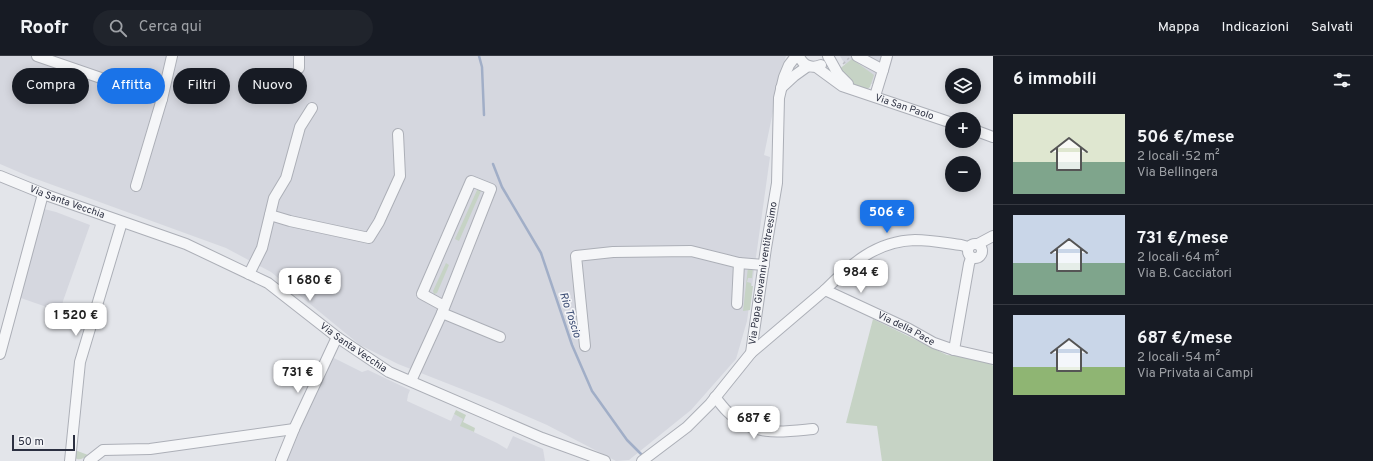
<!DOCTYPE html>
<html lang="it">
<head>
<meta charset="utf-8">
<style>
  body { margin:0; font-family:Overpass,sans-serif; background:#20242c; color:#f1f3f6; height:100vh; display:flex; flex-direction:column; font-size:15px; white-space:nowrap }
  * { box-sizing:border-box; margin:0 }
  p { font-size:13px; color:#9ea1a6 }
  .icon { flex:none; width:22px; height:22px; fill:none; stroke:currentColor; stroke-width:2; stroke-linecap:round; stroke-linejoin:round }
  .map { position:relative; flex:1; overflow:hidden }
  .side { display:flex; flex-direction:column; background:#171b24; width:380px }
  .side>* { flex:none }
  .hud { position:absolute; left:12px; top:12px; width:380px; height:36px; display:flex; gap:8px }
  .buttons { position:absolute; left:945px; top:12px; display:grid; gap:8px }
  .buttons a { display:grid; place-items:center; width:36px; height:36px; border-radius:50%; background:#171b24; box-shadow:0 2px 10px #0003; font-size:20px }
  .scale { position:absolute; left:12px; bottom:10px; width:63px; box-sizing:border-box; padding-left:4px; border:2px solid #2c3041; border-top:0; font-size:11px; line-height:14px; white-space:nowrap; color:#2c3041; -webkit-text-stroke:3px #f3f4f7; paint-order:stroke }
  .price { position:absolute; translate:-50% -34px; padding:0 9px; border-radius:8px; background:#fff; color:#222; font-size:13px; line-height:26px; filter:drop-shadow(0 1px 2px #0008) }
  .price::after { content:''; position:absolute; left:50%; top:24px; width:12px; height:9px; margin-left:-6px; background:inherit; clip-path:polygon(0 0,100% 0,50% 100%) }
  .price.selected { background:#1a73e8; color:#fff }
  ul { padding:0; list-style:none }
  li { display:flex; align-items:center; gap:12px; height:100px; padding:0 20px }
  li+li { border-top:1px solid #363941 }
  li span { display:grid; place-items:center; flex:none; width:112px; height:80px; border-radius:0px; color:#555 }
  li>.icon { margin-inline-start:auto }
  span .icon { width:48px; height:48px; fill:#fffc; stroke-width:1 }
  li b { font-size:17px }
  h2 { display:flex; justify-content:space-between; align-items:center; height:48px; padding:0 20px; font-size:17px }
  .pill { padding:0 14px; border-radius:18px; background:#171b24; box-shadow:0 2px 10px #0003; font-size:14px; line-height:36px }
  .pill.selected { background:#1a73e8; color:#fff }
  header { display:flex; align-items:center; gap:24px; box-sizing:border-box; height:56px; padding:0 20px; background:#171b24; border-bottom:1px solid #363941 }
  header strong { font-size:19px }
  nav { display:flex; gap:22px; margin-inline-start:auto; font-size:14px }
  .search { width:280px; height:36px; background:#20242c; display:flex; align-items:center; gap:10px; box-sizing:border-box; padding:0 14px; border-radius:22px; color:#9ea1a6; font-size:15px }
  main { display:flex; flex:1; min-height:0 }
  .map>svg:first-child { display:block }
  .built { fill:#d5d7df }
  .green { fill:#c6d3c5 }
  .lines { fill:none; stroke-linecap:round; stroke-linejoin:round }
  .stream { stroke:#a1aec7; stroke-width:2.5 }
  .minor-casing { stroke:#acafb7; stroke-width:12 }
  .path { stroke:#bdbfc5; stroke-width:1.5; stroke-dasharray:3 3; stroke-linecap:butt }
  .minor { stroke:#f5f6f8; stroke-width:10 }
  .labels { text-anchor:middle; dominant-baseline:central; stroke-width:3.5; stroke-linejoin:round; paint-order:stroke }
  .street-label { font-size:10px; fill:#2c3041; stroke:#f3f4f7 }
  .water-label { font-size:11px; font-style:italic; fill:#394a72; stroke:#f3f4f7 }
</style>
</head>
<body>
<header>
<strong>Roofr</strong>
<div class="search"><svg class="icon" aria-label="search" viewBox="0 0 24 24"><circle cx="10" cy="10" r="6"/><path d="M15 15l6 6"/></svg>Cerca qui</div>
<nav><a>Mappa</a><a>Indicazioni</a><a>Salvati</a></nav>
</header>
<main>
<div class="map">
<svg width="993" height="405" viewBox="0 0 993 405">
  <rect width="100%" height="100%" fill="#e3e5ea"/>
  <!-- built -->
  <g class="built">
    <path d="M 0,0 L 786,0 L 782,12 L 764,99 L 770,101 L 747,265 L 736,303 L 691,354 L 629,404 L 616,405 L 547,369 L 492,345 L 398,308 L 360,289 L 271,216 L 226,192 L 28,120 L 0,108 Z"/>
    <path d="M 840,0 L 883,0 L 874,28 L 863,28 L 852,20 Z"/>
    <path d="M 44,153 L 56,156 L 90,169 L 63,245 L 61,256 L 18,241 Z"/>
    <path d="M 332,301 L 362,316 L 368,314 L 410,334 L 408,339 L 407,345 L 451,365 L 454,358 L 464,363 L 461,370 L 497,387 L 507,393 L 513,380 L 543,393 L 545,405 L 285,405 Z"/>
  </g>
  <!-- green -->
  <g class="green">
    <path d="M 852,3 L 874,19 L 870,31 L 866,34 L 856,32 L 838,14 Z"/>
    <path d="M 478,132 L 481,134 L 481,135 L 459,185 L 455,183 Z"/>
    <path d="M 446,207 L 449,209 L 437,237 L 434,238 L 433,235 Z"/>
    <path d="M 748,211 L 753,212 L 752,222 L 748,222 L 747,226 L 751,227 L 751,230 L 753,230 L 750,254 L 743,255 Z"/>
    <path d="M 873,263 L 947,299 L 988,303 L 993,310 L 993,405 L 882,405 L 877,370 L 846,367 Z"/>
    <path d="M 456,354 L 466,359 L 463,366 L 475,372 L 474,376 L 460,370 L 463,363 L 454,358 Z"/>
    <path d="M 75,394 L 88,399 C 83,402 80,405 75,402 Z"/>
  </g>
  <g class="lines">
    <!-- stream -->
    <g class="stream">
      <path d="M 479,0 L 482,11 L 484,59"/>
      <path d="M 493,108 L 502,131 L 541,197 L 572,289 L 592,335 L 627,384 L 643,400"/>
    </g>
    <!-- minor casing -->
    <g class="minor-casing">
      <g id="minor">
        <path d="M 37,0 L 162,43"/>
        <path d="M 299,0 L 299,12"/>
        <path d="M 799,0 C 803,10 811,13 821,9"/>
        <path d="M 828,0 L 838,18 L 848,28"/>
        <path d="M 857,0 L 883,14 L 875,40"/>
        <path id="s1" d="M 816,11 L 842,30 L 952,67"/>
        <path d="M 883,14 L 887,0"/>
        <path d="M 781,32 L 794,20 L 808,10"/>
        <path d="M 974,74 L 993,81"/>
        <path id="s2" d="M 0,120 L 49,140 L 186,188 L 268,227 L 337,281 L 389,316 L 542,382 L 605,405"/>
        <path d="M 136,130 L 162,43 L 172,0"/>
        <path d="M 270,159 L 290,165 L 369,182 L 379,166 L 400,120 L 398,78"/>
        <circle cx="975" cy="195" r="7"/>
        <path d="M 978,188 L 993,180"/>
        <path d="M 249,218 L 262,192 L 274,142 L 286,122 L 300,71 L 312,52"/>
        <path d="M 825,234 C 851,208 876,185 915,184 C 930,184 946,187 961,189 L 968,191"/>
        <path d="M 737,248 L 739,207"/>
        <path d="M 442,257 L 491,133 L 471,125 L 422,238 L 444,250"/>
        <path d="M 585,290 L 576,200 L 613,196 L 691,195 L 739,207 L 764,209"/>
        <path d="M 954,294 L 969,208 L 971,202"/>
        <path id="s3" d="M 751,297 L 825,234 L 909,273 L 934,287 L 954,294 L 993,303"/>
        <path d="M 0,298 L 43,138"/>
        <path d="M 411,325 L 442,257 L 500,281"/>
        <path d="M 715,341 C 720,347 724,353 730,358 C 755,381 782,376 813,373"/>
        <path d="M 70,405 L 80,306 L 122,166"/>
        <path d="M 89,405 L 103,394 L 150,393 L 294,373"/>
        <path d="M 281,405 L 294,373 L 337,281"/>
        <path id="s4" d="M 642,405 L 687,371 L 710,348 L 751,297 L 766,192 L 777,127 L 779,42 L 784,21 L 789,9 L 796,0"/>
      </g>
    </g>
    <!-- path -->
    <path class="path" d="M 843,8 L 849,2"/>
    <!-- minor -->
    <use href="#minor" class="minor"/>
  </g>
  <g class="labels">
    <!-- street labels -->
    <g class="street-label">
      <text stroke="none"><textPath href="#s1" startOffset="98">Via San Paolo</textPath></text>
      <text stroke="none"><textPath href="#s2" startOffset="72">Via Santa Vecchia</textPath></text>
      <text stroke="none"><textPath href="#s4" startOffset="235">Via Papa Giovanni ventitreesimo</textPath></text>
      <text stroke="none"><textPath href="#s3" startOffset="187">Via della Pace</textPath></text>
      <text stroke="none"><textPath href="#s2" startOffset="396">Via Santa Vecchia</textPath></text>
    </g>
    <!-- water labels -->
    <g class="water-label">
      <text transform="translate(570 259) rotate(72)">Rio Toscio</text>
    </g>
  </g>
</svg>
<div class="buttons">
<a><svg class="icon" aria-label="layers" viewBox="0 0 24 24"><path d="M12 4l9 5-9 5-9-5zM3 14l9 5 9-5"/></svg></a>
<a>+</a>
<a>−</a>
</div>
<div class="scale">50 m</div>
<b class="price selected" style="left:887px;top:178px">506 €</b>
<b class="price" style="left:861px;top:238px">984 €</b>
<b class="price" style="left:310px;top:246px">1 680 €</b>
<b class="price" style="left:76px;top:281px">1 520 €</b>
<b class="price" style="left:298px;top:338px">731 €</b>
<b class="price" style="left:754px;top:384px">687 €</b>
<div class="hud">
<a class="pill">Compra</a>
<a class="pill selected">Affitta</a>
<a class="pill">Filtri</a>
<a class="pill">Nuovo</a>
</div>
</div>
<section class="side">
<h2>6 immobili<svg class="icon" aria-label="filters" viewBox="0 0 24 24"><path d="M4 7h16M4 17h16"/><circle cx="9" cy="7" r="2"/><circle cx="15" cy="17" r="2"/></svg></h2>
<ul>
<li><span style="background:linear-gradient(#dfe7d0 60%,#7fa58c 0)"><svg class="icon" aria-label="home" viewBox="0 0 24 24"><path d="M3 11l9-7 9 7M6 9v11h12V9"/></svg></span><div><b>506 €/mese</b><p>2 locali · 52 m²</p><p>Via Bellingera</p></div></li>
<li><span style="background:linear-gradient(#c9d6e8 60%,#7fa58c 0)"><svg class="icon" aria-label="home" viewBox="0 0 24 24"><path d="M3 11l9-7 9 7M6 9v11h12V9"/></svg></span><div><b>731 €/mese</b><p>2 locali · 64 m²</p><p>Via B. Cacciatori</p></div></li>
<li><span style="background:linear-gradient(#c9d6e8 65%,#8fb573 0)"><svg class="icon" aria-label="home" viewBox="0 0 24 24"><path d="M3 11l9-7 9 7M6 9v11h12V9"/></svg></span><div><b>687 €/mese</b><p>2 locali · 54 m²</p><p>Via Privata ai Campi</p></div></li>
</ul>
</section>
</main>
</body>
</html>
